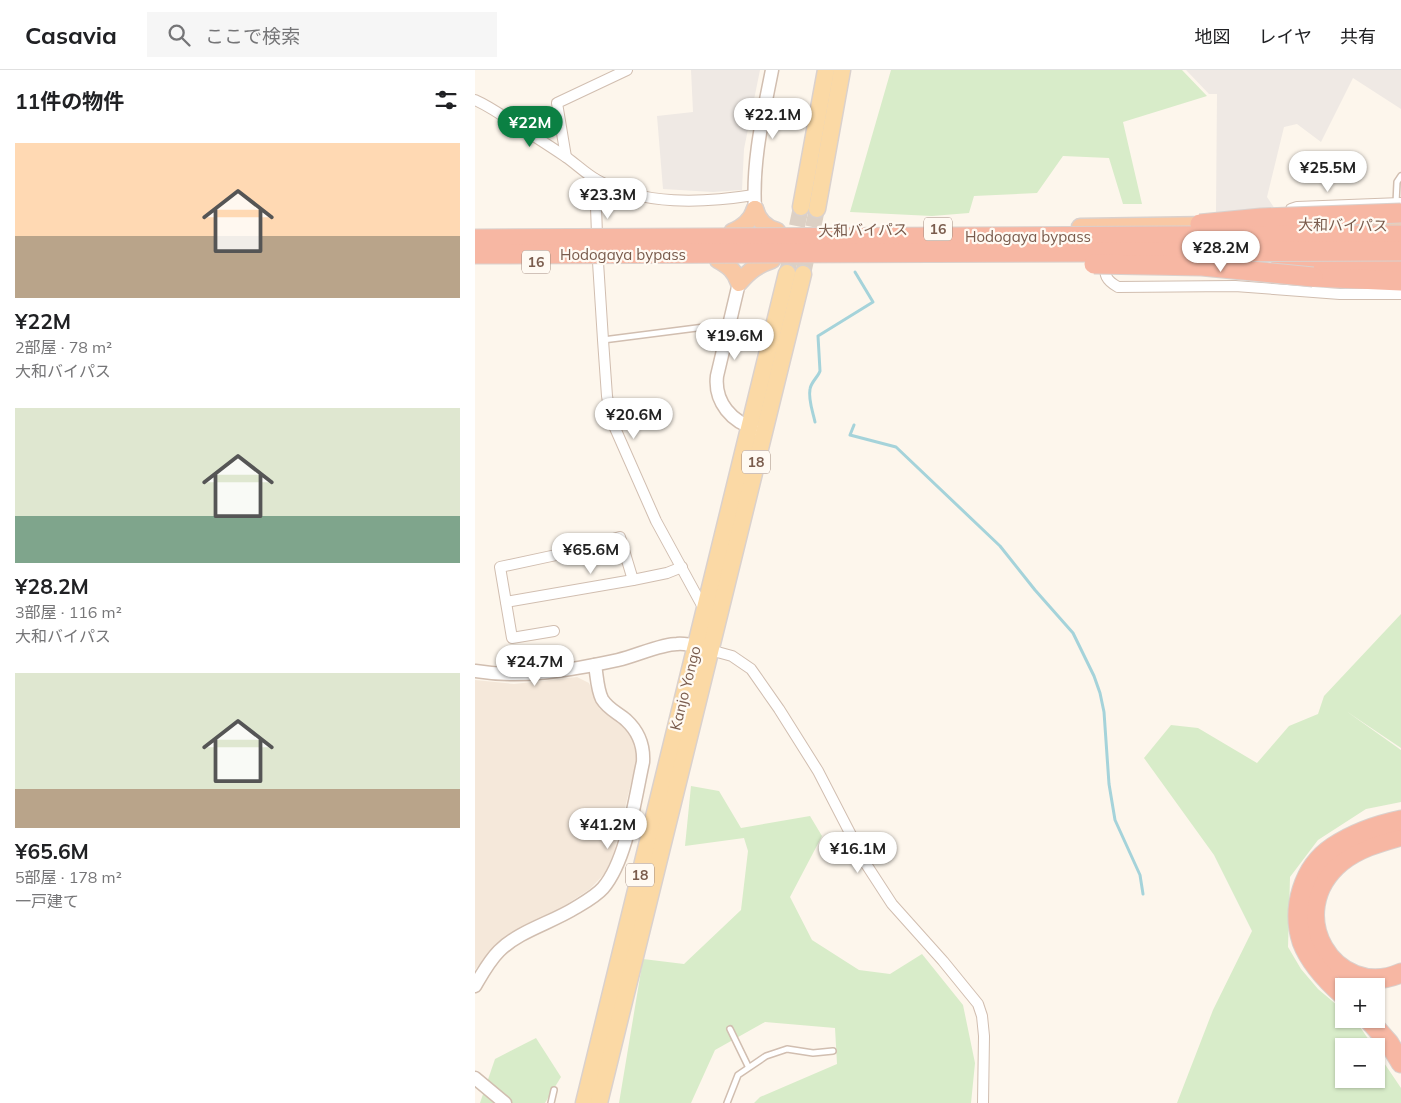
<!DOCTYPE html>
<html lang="ja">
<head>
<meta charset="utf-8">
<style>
  body { margin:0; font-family:Mulish,"Noto Sans JP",sans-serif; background:#f6f6f6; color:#202124; height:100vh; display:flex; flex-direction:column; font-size:19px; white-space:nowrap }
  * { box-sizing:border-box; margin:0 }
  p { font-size:16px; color:#757577 }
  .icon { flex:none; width:28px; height:28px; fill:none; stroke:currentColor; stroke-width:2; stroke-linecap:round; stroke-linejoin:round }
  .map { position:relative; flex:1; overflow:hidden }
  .sheet { display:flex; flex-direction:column; background:#fff; width:475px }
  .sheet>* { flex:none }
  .controls { position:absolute; left:860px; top:908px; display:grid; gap:10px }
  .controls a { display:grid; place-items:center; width:50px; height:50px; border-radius:0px; background:#fff; box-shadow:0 1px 4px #0004; font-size:25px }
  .price { position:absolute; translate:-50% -42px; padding:0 11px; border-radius:18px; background:#fff; color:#222; font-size:16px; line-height:32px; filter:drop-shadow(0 1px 2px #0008) }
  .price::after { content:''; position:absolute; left:50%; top:30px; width:15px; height:11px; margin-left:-8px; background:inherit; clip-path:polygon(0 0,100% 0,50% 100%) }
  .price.active { background:#0b8043; color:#fff }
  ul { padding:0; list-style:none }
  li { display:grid; align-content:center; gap:10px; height:265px; padding:0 15px }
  li span { display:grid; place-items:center; height:155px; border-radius:0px; color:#555 }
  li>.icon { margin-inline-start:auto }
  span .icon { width:90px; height:90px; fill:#fffc; stroke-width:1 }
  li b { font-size:21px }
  h2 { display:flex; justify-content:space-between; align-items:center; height:60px; padding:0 15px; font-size:21px }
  header { display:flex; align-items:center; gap:30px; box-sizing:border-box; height:70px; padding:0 25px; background:#fff; border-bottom:1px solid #e0e0e0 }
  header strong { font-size:24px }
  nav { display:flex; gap:28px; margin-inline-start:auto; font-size:18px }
  .search { width:350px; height:45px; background:#f6f6f6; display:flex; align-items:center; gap:12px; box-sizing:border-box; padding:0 18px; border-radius:0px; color:#757577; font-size:19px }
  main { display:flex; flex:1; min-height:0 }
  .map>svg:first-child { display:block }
  .residential { fill:#f5e8da }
  .industrial { fill:#efe9e4 }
  .green { fill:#d8ecc9 }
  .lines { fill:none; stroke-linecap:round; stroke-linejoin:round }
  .stream { stroke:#a5d3da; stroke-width:3 }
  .primary-tunnel { stroke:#dcd0c4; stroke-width:16; stroke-dasharray:16 8; stroke-linecap:butt }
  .service-casing { stroke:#d1beb0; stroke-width:8 }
  .minor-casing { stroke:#d1beb0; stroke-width:12 }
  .tertiary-casing { stroke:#d1beb0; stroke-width:15 }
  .primary-casing { stroke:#dad1cd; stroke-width:19 }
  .trunk-casing { stroke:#dad1cd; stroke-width:19 }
  .motorway-casing { stroke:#dad1cd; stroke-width:21 }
  .service { stroke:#fff; stroke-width:5 }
  .minor { stroke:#fff; stroke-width:10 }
  .tertiary { stroke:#fff; stroke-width:12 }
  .primary { stroke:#fbd9a5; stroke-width:16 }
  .trunk { stroke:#f9c8a4; stroke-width:16 }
  .motorway { stroke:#f7b7a3; stroke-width:19 }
  .motorway-bridge-casing { stroke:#dad1cd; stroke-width:21; stroke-linecap:butt }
  .motorway-bridge { stroke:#f7b7a3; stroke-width:19 }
  .labels { text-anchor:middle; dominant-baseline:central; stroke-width:4.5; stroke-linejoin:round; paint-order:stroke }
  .shield { fill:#fffaf3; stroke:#a28b7f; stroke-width:1 }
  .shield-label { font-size:14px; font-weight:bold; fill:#7a5c4d }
  .street-label { font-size:15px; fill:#7a5c4d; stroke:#fffaf3 }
</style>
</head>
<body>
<header>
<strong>Casavia</strong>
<div class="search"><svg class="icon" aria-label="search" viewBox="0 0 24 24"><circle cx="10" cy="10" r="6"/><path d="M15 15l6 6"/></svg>ここで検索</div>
<nav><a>地図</a><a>レイヤ</a><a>共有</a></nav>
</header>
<main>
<section class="sheet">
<h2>11件の物件<svg class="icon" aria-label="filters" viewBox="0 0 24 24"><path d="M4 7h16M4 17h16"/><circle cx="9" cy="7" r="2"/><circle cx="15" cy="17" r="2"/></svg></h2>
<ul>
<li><span style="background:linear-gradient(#ffd9b3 60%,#b9a48a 0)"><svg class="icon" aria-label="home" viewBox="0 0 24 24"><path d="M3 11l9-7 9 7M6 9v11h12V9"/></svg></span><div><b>¥22M</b><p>2部屋 · 78 m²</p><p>大和バイパス</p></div></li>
<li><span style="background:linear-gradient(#dfe7d0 70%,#7fa58c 0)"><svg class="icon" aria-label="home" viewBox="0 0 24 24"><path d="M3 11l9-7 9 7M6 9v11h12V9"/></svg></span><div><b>¥28.2M</b><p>3部屋 · 116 m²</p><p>大和バイパス</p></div></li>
<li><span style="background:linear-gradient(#dfe7d0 75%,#b9a48a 0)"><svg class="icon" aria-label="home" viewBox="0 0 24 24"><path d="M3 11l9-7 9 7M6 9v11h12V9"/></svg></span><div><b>¥65.6M</b><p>5部屋 · 178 m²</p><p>一戸建て</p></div></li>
</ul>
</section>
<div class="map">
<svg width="926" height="1033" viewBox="0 0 926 1033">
  <rect width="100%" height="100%" fill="#fdf6ec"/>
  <!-- residential -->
  <path class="residential" d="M 102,607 L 114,613 L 124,638 L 146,654 L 155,664 L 161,678 L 162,689 L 139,782 L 131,802 L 115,819 L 89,836 L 24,872 L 16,880 L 0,900 L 0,610 L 39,614 Z"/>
  <!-- industrial -->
  <g class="industrial">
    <path d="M 216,0 L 285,0 L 269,79 L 267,120 L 238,122 L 188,119 L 182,46 L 218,42 Z"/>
    <path d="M 711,0 L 926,0 L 926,39 L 878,8 L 846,72 L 822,54 L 809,57 L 792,127 L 800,139 L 741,142 L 742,24 L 734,24 Z"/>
  </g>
  <!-- green -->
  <g class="green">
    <path d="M 416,0 L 707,0 L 732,26 L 648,52 L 667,134 L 648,134 L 634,88 L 588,86 L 562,123 L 499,126 L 494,143 L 457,146 L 375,142 Z"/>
    <path d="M 926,544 L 926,678 L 871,641 L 926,680 L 926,732 L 891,739 L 843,770 L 815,807 L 813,877 L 826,899 L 843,919 L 869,941 L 869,949 L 877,949 L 883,954 L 898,976 L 869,976 L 869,1009 L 901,1009 L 901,981 L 926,1018 L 926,1033 L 702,1033 L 738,940 L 777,861 L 739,785 L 669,688 L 696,655 L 723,658 L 782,693 L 814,656 L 843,644 L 849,626 Z"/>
    <path d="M 216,716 L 244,721 L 266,758 L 335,746 L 347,766 L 315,827 L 337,870 L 384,900 L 415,904 L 447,884 L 488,935 L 500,993 L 496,1033 L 279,1033 L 285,1027 L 362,994 L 360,958 L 290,952 L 240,980 L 216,1033 L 144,1033 L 168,889 L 209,894 L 266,840 L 273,781 L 269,768 L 210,776 Z"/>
    <path d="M 61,968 L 86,1007 L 70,1033 L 5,1033 L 20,989 Z"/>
  </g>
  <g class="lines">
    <!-- stream -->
    <g class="stream">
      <path d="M 340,352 C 338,342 333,330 335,319 C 336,312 343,307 345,301 L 343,266 L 398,232 L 380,202"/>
      <path d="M 379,355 L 375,365 L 421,377 L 525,476 L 560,520 L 598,563 L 619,606 L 625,623 L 629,642 L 634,714 L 640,750 L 665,805 L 668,824"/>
    </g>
    <!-- primary-tunnel -->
    <g class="primary-tunnel">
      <path d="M 312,203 L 326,137"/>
      <path d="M 328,204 L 342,139"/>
    </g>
    <!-- service casing -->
    <g class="service-casing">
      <g id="service">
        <path d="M 921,133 L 922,112 L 926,106"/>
        <path d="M 128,270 L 253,254"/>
        <path d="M 255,959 L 273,996"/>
        <path d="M 76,1033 L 79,1020"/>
        <path d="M 252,1033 L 263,1005 L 291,986 L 312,979 L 338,983 L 358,981"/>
      </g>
    </g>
    <!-- minor casing -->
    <g class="minor-casing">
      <g id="minor">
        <path d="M 0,30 C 16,37 31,48 46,58 C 61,67 76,77 91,87 C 101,94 111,104 122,110 C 168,136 228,133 279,125"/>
        <path d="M 91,87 L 82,33 L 152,0"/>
        <path d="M 120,109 L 123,192 L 128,270 L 132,326 L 136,349 L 181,451 L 229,539"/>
        <path d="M 814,147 L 816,139 L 822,137 L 926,133"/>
        <path d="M 629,191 C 630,205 630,210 643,217 L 760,216 L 865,224 L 926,224"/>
        <path d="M 31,532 L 158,510 L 192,503 L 207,497"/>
        <path d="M 79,561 L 37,568 L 25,497 L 95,482 L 145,467 L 158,510"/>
        <path d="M 235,580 L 257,586 L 276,599 L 304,639 L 343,701 L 391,794 L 417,834 L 468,891 L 503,934 L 507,946 L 509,966 L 508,1033"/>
      </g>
    </g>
    <!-- tertiary casing -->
    <g class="tertiary-casing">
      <g id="tertiary">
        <path d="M 280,139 C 277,92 288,46 297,0"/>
        <path d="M 264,213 L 242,306 C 239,332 257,353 282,359"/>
        <path d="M 0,601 C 47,609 97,600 143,590 C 161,586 186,574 202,574 C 211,573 220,576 228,578"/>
        <path d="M 0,916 C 7,904 14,891 24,881 C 44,861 76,853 100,838 C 110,832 121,826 128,818 C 152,790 160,728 168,692 C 169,675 163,661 151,650 C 143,643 133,639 127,629 C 122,619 122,606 120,595"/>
        <path d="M 0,1008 L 30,1033"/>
      </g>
    </g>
    <!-- primary casing -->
    <g class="primary-casing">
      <g id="primary">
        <path d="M 326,137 L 351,0"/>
        <path d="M 342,139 L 367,0"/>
        <path d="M 109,1033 L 312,203"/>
        <path d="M 124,1033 L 328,204"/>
      </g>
    </g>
    <!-- trunk casing -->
    <g class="trunk-casing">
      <g id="trunk">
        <path d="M 280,139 C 283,150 291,158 302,161"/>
        <path d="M 842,154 L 926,155"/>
        <path d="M 605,157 L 738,155"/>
        <path d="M 257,162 C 268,157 276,151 280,139"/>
        <path d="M 243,190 C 254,196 260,201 264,213 C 274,201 282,195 297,190"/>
      </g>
    </g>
    <!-- motorway casing -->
    <g class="motorway-casing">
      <g id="motorway">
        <path d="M 805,188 L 863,194 L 926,195"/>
        <path d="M 838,207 L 926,211"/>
        <path d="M 926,766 C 905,772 883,778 866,792 C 805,843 860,932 926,903"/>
        <path d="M 869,926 C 852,911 835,893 827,872 C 816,838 828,797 858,777 C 879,763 902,755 926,750"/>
        <path d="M 893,949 L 914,973 L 926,993"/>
      </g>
    </g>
    <!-- service -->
    <use href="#service" class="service"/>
    <!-- minor -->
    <use href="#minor" class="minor"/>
    <!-- tertiary -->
    <use href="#tertiary" class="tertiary"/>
    <!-- primary -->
    <use href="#primary" class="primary"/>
    <!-- trunk -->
    <use href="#trunk" class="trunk"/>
    <!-- motorway -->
    <use href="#motorway" class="motorway"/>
    <!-- motorway-bridge casing -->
    <g class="motorway-bridge-casing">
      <g id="motorway-bridge">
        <path d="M 725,154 L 786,148 L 926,143"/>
        <path d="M 0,169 L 926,165"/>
        <path d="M 0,184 L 926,181"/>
        <path d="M 619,194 L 727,196 L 838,207"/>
      </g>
    </g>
    <!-- motorway-bridge -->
    <use href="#motorway-bridge" class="motorway-bridge"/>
  </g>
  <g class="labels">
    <!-- shield labels -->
    <g class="shield">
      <rect x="449" y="147.5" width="28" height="23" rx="4"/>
      <rect x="47" y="180.5" width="28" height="23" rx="4"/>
      <rect x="267" y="380.5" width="28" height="23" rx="4"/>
      <rect x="151" y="793.5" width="28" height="23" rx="4"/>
    </g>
    <g class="shield-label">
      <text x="463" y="159">16</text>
      <text x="61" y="192">16</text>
      <text x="281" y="392">18</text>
      <text x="165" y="805">18</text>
    </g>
    <!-- street labels -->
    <g class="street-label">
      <text transform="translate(868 155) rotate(1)">大和バイパス</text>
      <text transform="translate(388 160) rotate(-1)">大和バイパス</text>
      <text x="553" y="166">Hodogaya bypass</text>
      <text x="148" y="184">Hodogaya bypass</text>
      <text transform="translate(210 618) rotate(-76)">Kanjo Yongo</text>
    </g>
  </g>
</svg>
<div class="controls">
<a>+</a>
<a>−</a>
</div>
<b class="price" style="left:298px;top:70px">¥22.1M</b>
<b class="price active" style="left:55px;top:78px">¥22M</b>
<b class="price" style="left:853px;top:123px">¥25.5M</b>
<b class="price" style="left:133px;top:150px">¥23.3M</b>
<b class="price" style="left:746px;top:203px">¥28.2M</b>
<b class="price" style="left:260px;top:291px">¥19.6M</b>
<b class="price" style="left:159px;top:370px">¥20.6M</b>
<b class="price" style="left:116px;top:505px">¥65.6M</b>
<b class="price" style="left:60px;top:617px">¥24.7M</b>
<b class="price" style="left:133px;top:780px">¥41.2M</b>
<b class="price" style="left:383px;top:804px">¥16.1M</b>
</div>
</main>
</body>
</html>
